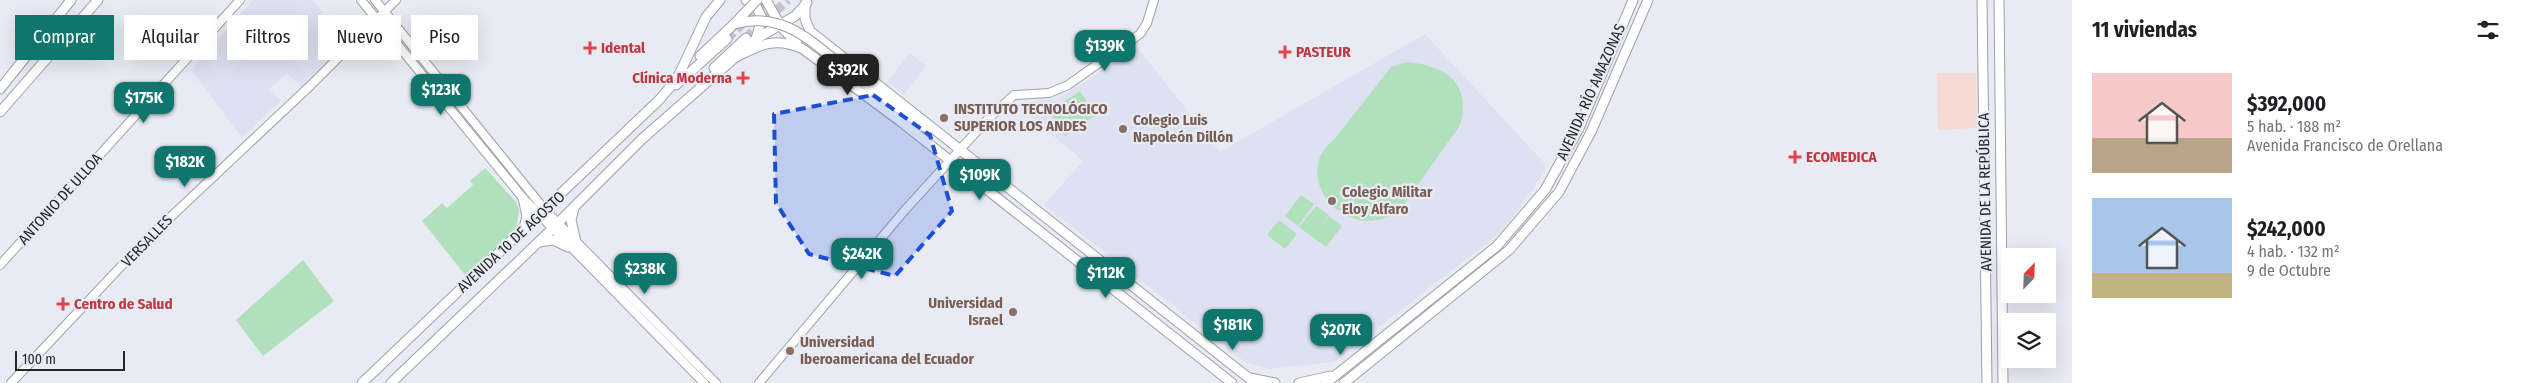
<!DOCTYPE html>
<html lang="es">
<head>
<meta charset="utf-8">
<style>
  body { margin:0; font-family:"Fira Sans Condensed",sans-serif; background:#f6f6f6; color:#202124; height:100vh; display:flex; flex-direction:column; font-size:19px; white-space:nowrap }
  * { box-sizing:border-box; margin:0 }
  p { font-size:16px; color:#757577 }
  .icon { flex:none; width:28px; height:28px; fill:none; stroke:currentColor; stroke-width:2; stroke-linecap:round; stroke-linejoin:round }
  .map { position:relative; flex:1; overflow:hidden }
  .sheet { display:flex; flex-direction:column; background:#fff; width:450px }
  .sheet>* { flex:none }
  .top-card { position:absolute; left:15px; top:15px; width:475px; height:45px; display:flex; gap:10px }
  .needle { width:32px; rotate:23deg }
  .buttons { position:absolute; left:2001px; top:248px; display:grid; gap:10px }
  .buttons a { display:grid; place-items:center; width:55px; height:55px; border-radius:0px; background:#fff; box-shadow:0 5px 20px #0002; font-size:25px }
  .scale { position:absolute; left:15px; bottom:12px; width:110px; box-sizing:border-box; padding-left:5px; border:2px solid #26272a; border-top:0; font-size:14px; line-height:18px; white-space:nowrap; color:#26272a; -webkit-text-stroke:4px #e9ebf4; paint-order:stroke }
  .price { position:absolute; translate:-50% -42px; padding:0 11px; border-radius:10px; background:#0f766e; color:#fff; font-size:16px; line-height:32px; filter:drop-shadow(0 1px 2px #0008) }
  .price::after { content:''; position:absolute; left:50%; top:30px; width:15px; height:11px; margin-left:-8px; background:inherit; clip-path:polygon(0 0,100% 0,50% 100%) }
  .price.current { background:#222; color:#fff }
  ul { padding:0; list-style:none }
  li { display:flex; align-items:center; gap:15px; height:125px; padding:0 20px }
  li span { display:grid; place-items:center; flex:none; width:140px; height:100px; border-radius:0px; color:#555 }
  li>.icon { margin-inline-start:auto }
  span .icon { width:60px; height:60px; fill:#fffc; stroke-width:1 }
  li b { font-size:21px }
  h2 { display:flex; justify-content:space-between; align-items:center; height:60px; padding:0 20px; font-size:21px }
  .tag { padding:0 18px; border-radius:0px; background:#fff; box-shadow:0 5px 20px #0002; font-size:18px; line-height:45px }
  .tag.current { background:#0f766e; color:#fff }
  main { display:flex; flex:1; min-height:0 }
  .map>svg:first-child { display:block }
  .commercial { fill:#f5dbd4 }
  .built { fill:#dee1f1 }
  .green { fill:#b0e0bc }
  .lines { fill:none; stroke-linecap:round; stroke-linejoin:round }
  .major-tunnel { stroke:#c2c4cc; stroke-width:9; stroke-dasharray:9 4.5; stroke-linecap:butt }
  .minor-casing { stroke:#9ea0a8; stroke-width:10 }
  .major-casing { stroke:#9ea0a8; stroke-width:11 }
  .minor { stroke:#fff; stroke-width:8 }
  .major { stroke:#fff; stroke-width:9 }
  .major-bridge-casing { stroke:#9ea0a8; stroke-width:11; stroke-linecap:butt }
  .major-bridge { stroke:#fff; stroke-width:9 }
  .marked { fill:#1d4ed8; fill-opacity:0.2; stroke:#1d4ed8; stroke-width:4; stroke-dasharray:10 6; stroke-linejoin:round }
  .health-dot { fill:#e0444e; stroke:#e9ebf4; stroke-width:2 }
  .education-dot { fill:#8d6e63; stroke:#e9ebf4; stroke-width:2 }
  .labels { text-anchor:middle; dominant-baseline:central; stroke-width:4.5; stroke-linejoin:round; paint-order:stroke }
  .health-label { font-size:15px; font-weight:bold; fill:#be3a42; stroke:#e9ebf4; text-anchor:start }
  .street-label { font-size:15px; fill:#26272a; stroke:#e9ebf4 }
  .education-label { font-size:15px; font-weight:bold; fill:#785e54; stroke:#e9ebf4; text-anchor:start }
</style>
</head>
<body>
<main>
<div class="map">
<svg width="2072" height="383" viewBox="0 0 2072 383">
  <rect width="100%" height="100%" fill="#e9ebf4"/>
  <!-- commercial -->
  <path class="commercial" d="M 1937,73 L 1976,73 L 1977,128 L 1938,130 Z"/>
  <!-- built -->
  <g class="built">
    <path d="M 253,0 L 313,0 L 347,41 L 302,88 L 287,73 L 270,89 L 281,101 L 242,138 L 191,70 Z"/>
    <path d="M 1425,34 L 1547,166 L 1528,197 L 1500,233 L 1334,362 L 1270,369 L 1245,362 L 1044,205 L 1083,161 L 1017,105 L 1023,102 L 1058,99 L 1138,48 L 1220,152 Z"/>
    <path d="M 910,53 L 926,66 L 904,95 L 887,82 Z"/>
  </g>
  <!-- green -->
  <g class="green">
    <path d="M 1406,62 C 1442,65 1471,80 1461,122 C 1459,129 1452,136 1448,142 C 1434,162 1420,182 1406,202 C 1399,209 1394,215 1385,218 C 1349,232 1306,194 1320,157 C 1323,149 1332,142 1337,136 C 1355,113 1373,90 1391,67 Z"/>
    <path d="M 1080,91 L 1096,115 L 1065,136 L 1049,112 Z"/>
    <path d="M 485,168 L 516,202 L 519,211 L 516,231 L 466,276 L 422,221 L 442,203 L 447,208 L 473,185 L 470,181 Z"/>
    <path d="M 1301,195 L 1314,204 L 1298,226 L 1285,216 Z"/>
    <path d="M 1316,206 L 1329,215 L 1316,232 L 1329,216 L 1342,226 L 1326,247 L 1299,227 Z"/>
    <path d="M 1279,220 L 1297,234 L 1285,249 L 1267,235 Z"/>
    <path d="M 303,260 L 334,301 L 263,356 L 236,320 Z"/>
  </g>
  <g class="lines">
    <!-- major-tunnel -->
    <g class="major-tunnel">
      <path d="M 746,38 L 788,0"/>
      <path d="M 727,39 L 766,0"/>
    </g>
    <!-- minor casing -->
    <g class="minor-casing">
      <g id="minor">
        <path d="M 361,0 L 523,198 L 704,383"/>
        <path d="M 375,0 L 545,210 L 716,383"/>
        <path d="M 0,265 L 240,0"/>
        <path d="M 11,383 L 143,243 L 311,85 L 396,0"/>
        <path d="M 759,383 L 905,210 L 987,120 L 1014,95 L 1049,93 L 1068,85 L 1140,34 L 1147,23 L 1154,0"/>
      </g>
    </g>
    <!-- major casing -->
    <g class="major-casing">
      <g id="major">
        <path d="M 746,0 L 756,6 L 762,18 L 756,39"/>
        <path d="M 766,0 L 781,27 L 797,43"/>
        <path d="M 1982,0 L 1987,383"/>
        <path d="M 1999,0 L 2003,383"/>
        <path d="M 805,4 L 805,19 L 810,31 L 1255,383"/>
        <path d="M 700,56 L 734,24"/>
        <path d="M 734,58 C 760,45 775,36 803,49 L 900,121 L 1232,383"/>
        <path d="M 714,68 L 746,38"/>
        <path d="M 850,72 L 919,126 L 929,128"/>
        <path d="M 676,85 L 727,39"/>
        <path d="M 0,89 L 71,0"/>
        <path d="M 0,112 L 98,0"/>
        <path d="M 523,198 L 527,216 L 523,232"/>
        <path d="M 574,208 L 571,220 L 576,242"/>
        <path d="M 539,242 L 553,240 L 568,247"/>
        <path d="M 1250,378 L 1275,383"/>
        <path d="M 362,383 L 659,100 L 677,79 L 706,17 L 720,0"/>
        <path d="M 391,383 L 551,230 L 642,139 L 756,39 L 795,16 L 807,3"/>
        <path d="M 1299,383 L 1331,376"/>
        <path d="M 1326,383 L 1497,246 L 1545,190 L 1579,128 L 1633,0"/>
        <path d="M 1344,383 L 1509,250 L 1559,192 L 1591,132 L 1648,0"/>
      </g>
    </g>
    <!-- minor -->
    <use href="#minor" class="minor"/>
    <!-- major -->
    <use href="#major" class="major"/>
    <!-- major-bridge casing -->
    <g class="major-bridge-casing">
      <g id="major-bridge">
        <path d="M 735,23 L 757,0"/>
        <path d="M 734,24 C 785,10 812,43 850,72"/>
      </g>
    </g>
    <!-- major-bridge -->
    <use href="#major-bridge" class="major-bridge"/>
  </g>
  <!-- marked area -->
  <path class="marked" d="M 873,95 L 930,135 L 952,211 L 895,276 L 809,254 L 776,203 L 774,114 Z"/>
  <!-- markers -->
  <g class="health-dot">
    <path d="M587.5 40.5h5v5h5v5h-5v5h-5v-5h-5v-5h5z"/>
    <path d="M1282.5 44.5h5v5h5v5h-5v5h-5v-5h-5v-5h5z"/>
    <path d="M740.5 70.5h5v5h5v5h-5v5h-5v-5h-5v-5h5z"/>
    <path d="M1792.5 149.5h5v5h5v5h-5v5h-5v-5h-5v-5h5z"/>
    <path d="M60.5 296.5h5v5h5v5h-5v5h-5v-5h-5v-5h5z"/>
  </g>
  <g class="education-dot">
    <circle cx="944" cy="118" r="5"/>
    <circle cx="1123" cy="129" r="5"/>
    <circle cx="1332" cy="201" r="5"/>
    <circle cx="1013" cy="312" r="5"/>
    <circle cx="790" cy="351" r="5"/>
  </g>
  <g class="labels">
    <!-- health labels -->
    <g class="health-label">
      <text x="601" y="48">Idental</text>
      <text x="1296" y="52">PASTEUR</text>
      <text x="732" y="78" text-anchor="end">Clínica Moderna</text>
      <text x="1806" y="157">ECOMEDICA</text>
      <text x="74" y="304">Centro de Salud</text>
    </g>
    <!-- street labels -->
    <g class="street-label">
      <text transform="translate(1591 92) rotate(-66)">AVENIDA RÍO AMAZONAS</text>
      <text transform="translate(1985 192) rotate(-91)">AVENIDA DE LA REPÚBLICA</text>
      <text transform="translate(60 199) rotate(-48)">ANTONIO DE ULLOA</text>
      <text transform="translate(147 241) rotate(-46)">VERSALLES</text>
      <text transform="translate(511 242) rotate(-43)">AVENIDA 10 DE AGOSTO</text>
    </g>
    <!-- education labels -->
    <g class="education-label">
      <text x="954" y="109">INSTITUTO TECNOLÓGICO<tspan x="954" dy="17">SUPERIOR LOS ANDES</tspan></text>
      <text x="1133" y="120">Colegio Luis<tspan x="1133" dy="17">Napoleón Dillón</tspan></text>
      <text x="1342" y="192">Colegio Militar<tspan x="1342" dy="17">Eloy Alfaro</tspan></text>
      <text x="1003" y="303" text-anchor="end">Universidad<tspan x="1003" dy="17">Israel</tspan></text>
      <text x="800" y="342">Universidad<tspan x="800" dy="17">Iberoamericana del Ecuador</tspan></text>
    </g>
  </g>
</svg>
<div class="buttons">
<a><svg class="needle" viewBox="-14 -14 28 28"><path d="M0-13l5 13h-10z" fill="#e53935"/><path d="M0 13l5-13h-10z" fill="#757577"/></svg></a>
<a><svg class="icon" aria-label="layers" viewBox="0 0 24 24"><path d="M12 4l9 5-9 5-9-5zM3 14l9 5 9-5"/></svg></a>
</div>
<div class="scale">100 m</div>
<b class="price" style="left:1105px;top:72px">$139K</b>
<b class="price current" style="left:848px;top:96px">$392K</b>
<b class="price" style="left:441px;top:116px">$123K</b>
<b class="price" style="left:144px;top:124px">$175K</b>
<b class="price" style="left:185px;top:188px">$182K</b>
<b class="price" style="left:980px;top:201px">$109K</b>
<b class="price" style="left:862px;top:280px">$242K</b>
<b class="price" style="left:645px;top:295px">$238K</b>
<b class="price" style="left:1106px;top:299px">$112K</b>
<b class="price" style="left:1233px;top:351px">$181K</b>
<b class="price" style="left:1341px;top:356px">$207K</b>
<div class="top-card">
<a class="tag current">Comprar</a>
<a class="tag">Alquilar</a>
<a class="tag">Filtros</a>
<a class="tag">Nuevo</a>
<a class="tag">Piso</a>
</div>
</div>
<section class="sheet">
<h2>11 viviendas<svg class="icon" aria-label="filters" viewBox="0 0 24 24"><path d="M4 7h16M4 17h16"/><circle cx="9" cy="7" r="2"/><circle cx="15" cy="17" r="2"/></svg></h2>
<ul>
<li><span style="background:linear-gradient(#f6c9c9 65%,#b9a48a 0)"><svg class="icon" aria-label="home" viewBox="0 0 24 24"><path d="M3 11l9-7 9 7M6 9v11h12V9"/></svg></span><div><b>$392,000</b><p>5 hab. · 188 m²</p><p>Avenida Francisco de Orellana</p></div></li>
<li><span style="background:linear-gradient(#a9c7e8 75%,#c2b280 0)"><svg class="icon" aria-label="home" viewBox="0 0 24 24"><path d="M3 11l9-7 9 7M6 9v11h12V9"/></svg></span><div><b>$242,000</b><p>4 hab. · 132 m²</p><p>9 de Octubre</p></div></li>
</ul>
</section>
</main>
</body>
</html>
